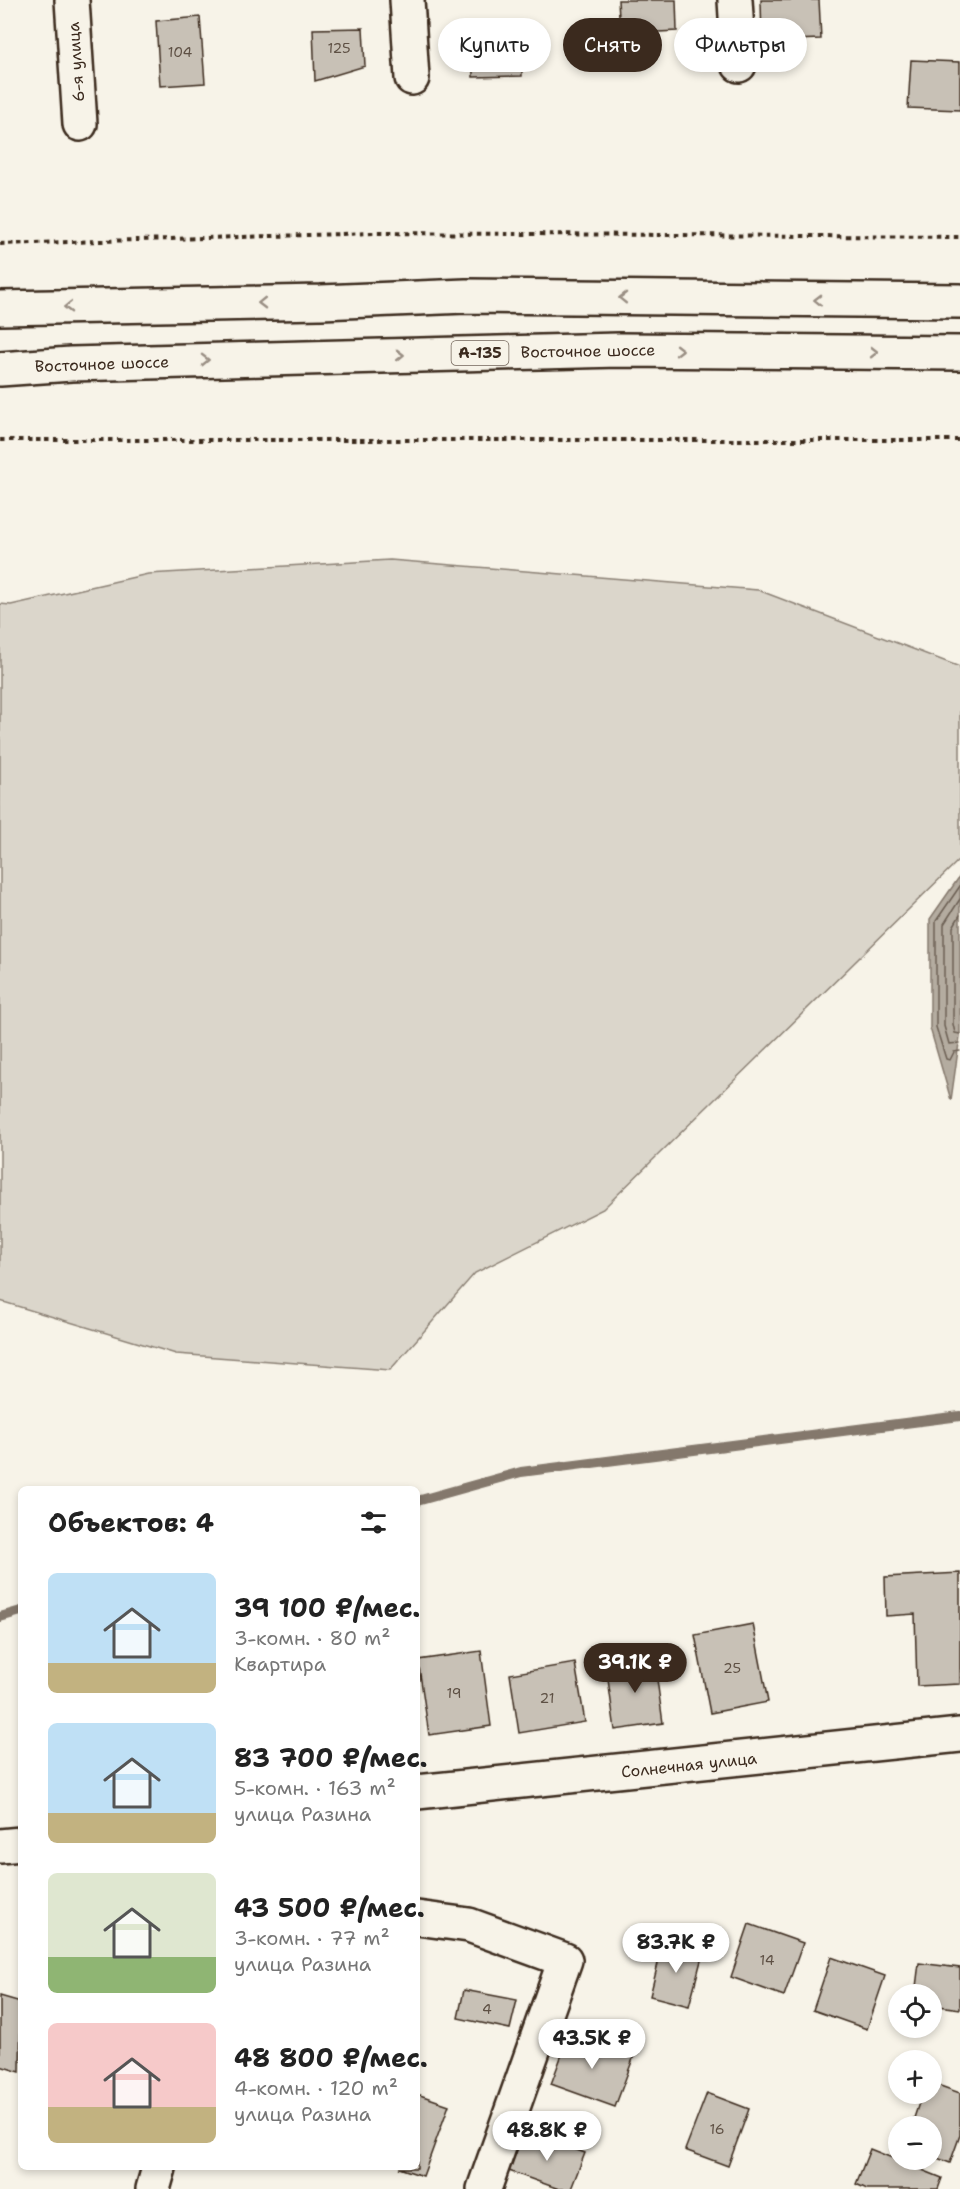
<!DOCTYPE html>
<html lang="ru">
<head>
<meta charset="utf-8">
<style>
  body { margin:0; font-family:"Shantell Sans",sans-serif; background:#f2f2f2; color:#222; height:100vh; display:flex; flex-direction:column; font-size:22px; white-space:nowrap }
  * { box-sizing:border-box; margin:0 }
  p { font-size:20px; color:#767676 }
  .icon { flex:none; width:33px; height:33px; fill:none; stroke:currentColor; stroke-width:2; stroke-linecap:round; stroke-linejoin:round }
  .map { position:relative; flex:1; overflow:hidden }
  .drawer { position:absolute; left:18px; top:1486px; width:402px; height:684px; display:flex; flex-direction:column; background:#fff; border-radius:9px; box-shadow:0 3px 9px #0003 }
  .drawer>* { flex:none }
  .top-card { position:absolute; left:438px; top:18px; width:432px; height:54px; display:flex; gap:12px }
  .tools { position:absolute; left:888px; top:1984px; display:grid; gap:12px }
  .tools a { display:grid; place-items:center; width:54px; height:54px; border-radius:50%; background:#fff; box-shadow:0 3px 9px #0003; font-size:30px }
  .price { position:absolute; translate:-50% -51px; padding:0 14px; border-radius:21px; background:#fff; color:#222; font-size:20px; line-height:39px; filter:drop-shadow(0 2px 3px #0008) }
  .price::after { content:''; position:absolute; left:50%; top:36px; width:18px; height:14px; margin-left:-9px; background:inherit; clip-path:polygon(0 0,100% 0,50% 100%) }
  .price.active { background:#3b2a1e; color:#fff }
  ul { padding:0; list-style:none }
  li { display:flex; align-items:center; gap:18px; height:150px; padding:0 30px }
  li span { display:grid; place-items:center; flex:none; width:168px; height:120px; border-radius:9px; color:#555 }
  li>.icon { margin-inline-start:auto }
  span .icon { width:72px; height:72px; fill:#fffc; stroke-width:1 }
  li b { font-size:26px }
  h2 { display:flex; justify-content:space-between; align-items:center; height:72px; padding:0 30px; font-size:26px }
  .chip { padding:0 21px; border-radius:27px; background:#fff; box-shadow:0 3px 9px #0003; font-size:21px; line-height:54px }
  .chip.active { background:#3b2a1e; color:#fff }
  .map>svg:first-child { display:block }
  .green { fill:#dbd6cb; stroke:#8b8074; stroke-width:1.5 }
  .water { fill:#b4aca0; stroke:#84786c; stroke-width:1.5 }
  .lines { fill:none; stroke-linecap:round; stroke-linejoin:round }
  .shore { stroke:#6b5e52; stroke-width:1.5 }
  .stream { stroke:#84786c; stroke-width:10 }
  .building { fill:#c8c1b6; stroke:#3b2a1e; stroke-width:1.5 }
  .minor-casing { stroke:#3b2a1e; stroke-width:38 }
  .highway-casing { stroke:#3b2a1e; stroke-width:38 }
  .path { stroke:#3b2a1e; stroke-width:4; stroke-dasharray:4.5 4.5; stroke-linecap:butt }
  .minor { stroke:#f7f3e8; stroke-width:33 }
  .highway { stroke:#f7f3e8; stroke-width:33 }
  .oneway { stroke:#998e83 }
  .labels { text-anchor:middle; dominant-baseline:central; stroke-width:4.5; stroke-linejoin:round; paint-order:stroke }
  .number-label { font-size:14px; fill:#5e5044 }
  .shield { fill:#f7f3e8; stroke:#73665b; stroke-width:1.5 }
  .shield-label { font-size:15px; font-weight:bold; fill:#3b2a1e }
  .street-label { font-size:16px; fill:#3b2a1e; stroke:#f7f3e8 }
</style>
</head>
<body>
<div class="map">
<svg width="960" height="2189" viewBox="0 0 960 2189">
  <rect width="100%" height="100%" fill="#f7f3e8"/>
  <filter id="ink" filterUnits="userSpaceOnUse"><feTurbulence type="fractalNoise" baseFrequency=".0167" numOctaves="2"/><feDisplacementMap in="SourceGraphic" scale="12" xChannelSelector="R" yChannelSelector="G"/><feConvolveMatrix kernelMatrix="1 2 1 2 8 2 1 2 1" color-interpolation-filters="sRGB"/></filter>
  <g filter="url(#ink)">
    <!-- green -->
    <path class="green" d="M 390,560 L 758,590 L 960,667 L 960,859 L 603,1209 L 475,1273 L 390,1370 L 176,1354 L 0,1301 L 0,604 L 11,605 L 148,574 Z"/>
    <!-- water -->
    <path class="water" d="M 960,876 L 960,1036 L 951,1100 L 930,1028 L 930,919 Z"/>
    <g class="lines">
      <!-- shore -->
      <g class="shore">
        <path d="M 960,886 L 936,921 L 936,1027 L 946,1059 L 950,1060 L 954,1052 L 960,1051"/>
        <path d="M 960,899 L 944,924 L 944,1026 L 949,1044 L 960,1043"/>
        <path d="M 960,915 L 953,927 L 953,1024 L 955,1033 L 960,1034"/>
      </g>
      <!-- stream -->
      <g class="stream">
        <path d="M 417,1501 L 521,1472 L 960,1416"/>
        <path d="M 0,1617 L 21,1611"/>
      </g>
    </g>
    <!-- building -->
    <g class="building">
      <path d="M 618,0 L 676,0 L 677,31 L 620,34 Z"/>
      <path d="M 761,0 L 819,0 L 821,39 L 762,41 Z"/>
      <path d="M 200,17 L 205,83 L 160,86 L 156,21 Z"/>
      <path d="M 363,28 L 365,66 L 315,81 L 313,29 Z"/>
      <path d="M 521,32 L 522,76 L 473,77 L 472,33 Z"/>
      <path d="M 911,60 L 960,62 L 960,110 L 908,108 Z"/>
      <path d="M 960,1573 L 960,1684 L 917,1686 L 915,1614 L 886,1616 L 885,1577 Z"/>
      <path d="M 753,1624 L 768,1702 L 710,1713 L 695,1635 Z"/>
      <path d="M 481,1651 L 491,1726 L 429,1735 L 418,1660 Z"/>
      <path d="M 654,1658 L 663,1723 L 615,1730 L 606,1665 Z"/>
      <path d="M 575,1663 L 585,1722 L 519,1733 L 510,1674 Z"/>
      <path d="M 749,1924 L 803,1943 L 784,1996 L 731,1977 Z"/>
      <path d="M 663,1943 L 703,1953 L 689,2006 L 650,1996 Z"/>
      <path d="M 831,1957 L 885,1976 L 867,2029 L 813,2010 Z"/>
      <path d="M 919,1963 L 960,1968 L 960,2009 L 932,2005 L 932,1995 L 915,1995 Z"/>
      <path d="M 464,1990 L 517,2000 L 510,2029 L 458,2018 Z"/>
      <path d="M 0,1996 L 21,2002 L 20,2072 L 0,2066 Z"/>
      <path d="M 570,2033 L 634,2056 L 615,2107 L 551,2084 Z"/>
      <path d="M 932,2083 L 960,2093 L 960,2135 L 950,2163 L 932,2156 L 932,2127 L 911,2127 L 922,2094 L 932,2094 Z"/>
      <path d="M 707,2093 L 749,2109 L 728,2166 L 685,2150 Z"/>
      <path d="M 417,2094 L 449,2105 L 423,2176 L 399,2168 L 417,2168 Z"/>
      <path d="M 524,2131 L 585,2153 L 571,2189 L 559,2189 L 509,2171 Z"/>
      <path d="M 870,2149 L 942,2178 L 938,2189 L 867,2189 L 856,2184 Z"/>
    </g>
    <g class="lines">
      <!-- minor casing -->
      <g class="minor-casing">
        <g id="minor">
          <path d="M 72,0 L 80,124"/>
          <path d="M 407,0 L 412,78"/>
          <path d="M 735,0 L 739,65"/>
          <path d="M 417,1792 L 960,1735"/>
          <path d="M 0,1846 L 21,1844"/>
          <path d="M 417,1918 L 469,1925 L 565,1960 L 484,2189"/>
          <path d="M 153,2189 L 159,2168"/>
        </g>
      </g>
      <!-- highway casing -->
      <g class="highway-casing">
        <g id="highway">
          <path d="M 0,308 L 321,302 L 466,296 L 960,301"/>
          <path d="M 0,369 L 71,364 L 619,350 L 960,353"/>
        </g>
      </g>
      <!-- path -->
      <g class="path">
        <path d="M 0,244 L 376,233 L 960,237"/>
        <path d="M 0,440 L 960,440"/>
      </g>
      <!-- minor -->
      <use href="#minor" class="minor"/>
      <!-- highway -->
      <use href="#highway" class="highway"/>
    </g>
    <!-- one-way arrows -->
    <defs><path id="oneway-chevron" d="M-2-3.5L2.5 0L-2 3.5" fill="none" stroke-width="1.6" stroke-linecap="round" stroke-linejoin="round" transform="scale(1.5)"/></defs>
    <g class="oneway">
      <use href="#oneway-chevron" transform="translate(623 298) rotate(-179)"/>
      <use href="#oneway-chevron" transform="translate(818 300) rotate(-179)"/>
      <use href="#oneway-chevron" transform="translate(262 303) rotate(179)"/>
      <use href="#oneway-chevron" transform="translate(68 307) rotate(179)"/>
      <use href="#oneway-chevron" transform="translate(679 350)"/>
      <use href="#oneway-chevron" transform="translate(874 352)"/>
      <use href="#oneway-chevron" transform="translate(400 355) rotate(-1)"/>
      <use href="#oneway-chevron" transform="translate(205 360) rotate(-1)"/>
    </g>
  </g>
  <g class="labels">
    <!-- number labels -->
    <g class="number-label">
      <text x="339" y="48">125</text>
      <text x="180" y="52">104</text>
      <text x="732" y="1668">25</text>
      <text x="454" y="1693">19</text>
      <text x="547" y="1698">21</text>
      <text x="767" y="1960">14</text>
      <text x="487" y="2009">4</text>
      <text x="717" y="2129">16</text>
    </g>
    <!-- shield labels -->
    <rect class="shield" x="451.5" y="341" width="57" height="24" rx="4.5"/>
    <g class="shield-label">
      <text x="480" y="353">А-135</text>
    </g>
    <!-- street labels -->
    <g class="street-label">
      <text transform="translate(76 62) rotate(-94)">6-я улица</text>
      <text transform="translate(588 351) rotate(-1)">Восточное шоссе</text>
      <text transform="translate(102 364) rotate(-2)">Восточное шоссе</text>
      <text transform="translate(689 1765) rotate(-6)">Солнечная улица</text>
    </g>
  </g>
</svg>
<div class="tools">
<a><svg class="icon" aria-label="locate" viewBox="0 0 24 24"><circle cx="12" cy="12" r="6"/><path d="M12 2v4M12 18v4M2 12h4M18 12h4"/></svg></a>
<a>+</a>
<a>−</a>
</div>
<b class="price active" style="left:635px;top:1694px">39.1K ₽</b>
<b class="price" style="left:676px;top:1974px">83.7K ₽</b>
<b class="price" style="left:592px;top:2070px">43.5K ₽</b>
<b class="price" style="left:547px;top:2162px">48.8K ₽</b>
<div class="top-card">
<a class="chip">Купить</a>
<a class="chip active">Снять</a>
<a class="chip">Фильтры</a>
</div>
<section class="drawer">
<h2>Объектов: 4<svg class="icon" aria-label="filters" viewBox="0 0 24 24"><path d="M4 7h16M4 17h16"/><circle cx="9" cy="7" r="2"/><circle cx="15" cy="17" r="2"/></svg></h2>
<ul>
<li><span style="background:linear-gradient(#bfe0f5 75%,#c2b280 0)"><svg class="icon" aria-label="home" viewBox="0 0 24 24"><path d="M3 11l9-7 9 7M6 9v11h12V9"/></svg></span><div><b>39 100 ₽/мес.</b><p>3-комн. · 80 m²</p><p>Квартира</p></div></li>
<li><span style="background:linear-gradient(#bfe0f5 75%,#c2b280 0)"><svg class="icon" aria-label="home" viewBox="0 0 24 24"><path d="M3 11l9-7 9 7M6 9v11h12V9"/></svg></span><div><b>83 700 ₽/мес.</b><p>5-комн. · 163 m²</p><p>улица Разина</p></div></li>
<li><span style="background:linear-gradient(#dfe7d0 70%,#8fb573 0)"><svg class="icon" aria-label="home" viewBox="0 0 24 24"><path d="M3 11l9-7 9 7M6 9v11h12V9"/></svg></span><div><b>43 500 ₽/мес.</b><p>3-комн. · 77 m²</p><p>улица Разина</p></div></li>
<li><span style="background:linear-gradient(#f6c9c9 70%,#c2b280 0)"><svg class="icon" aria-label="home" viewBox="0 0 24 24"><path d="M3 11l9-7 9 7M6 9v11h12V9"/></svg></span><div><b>48 800 ₽/мес.</b><p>4-комн. · 120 m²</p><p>улица Разина</p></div></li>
</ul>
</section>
</div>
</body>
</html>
